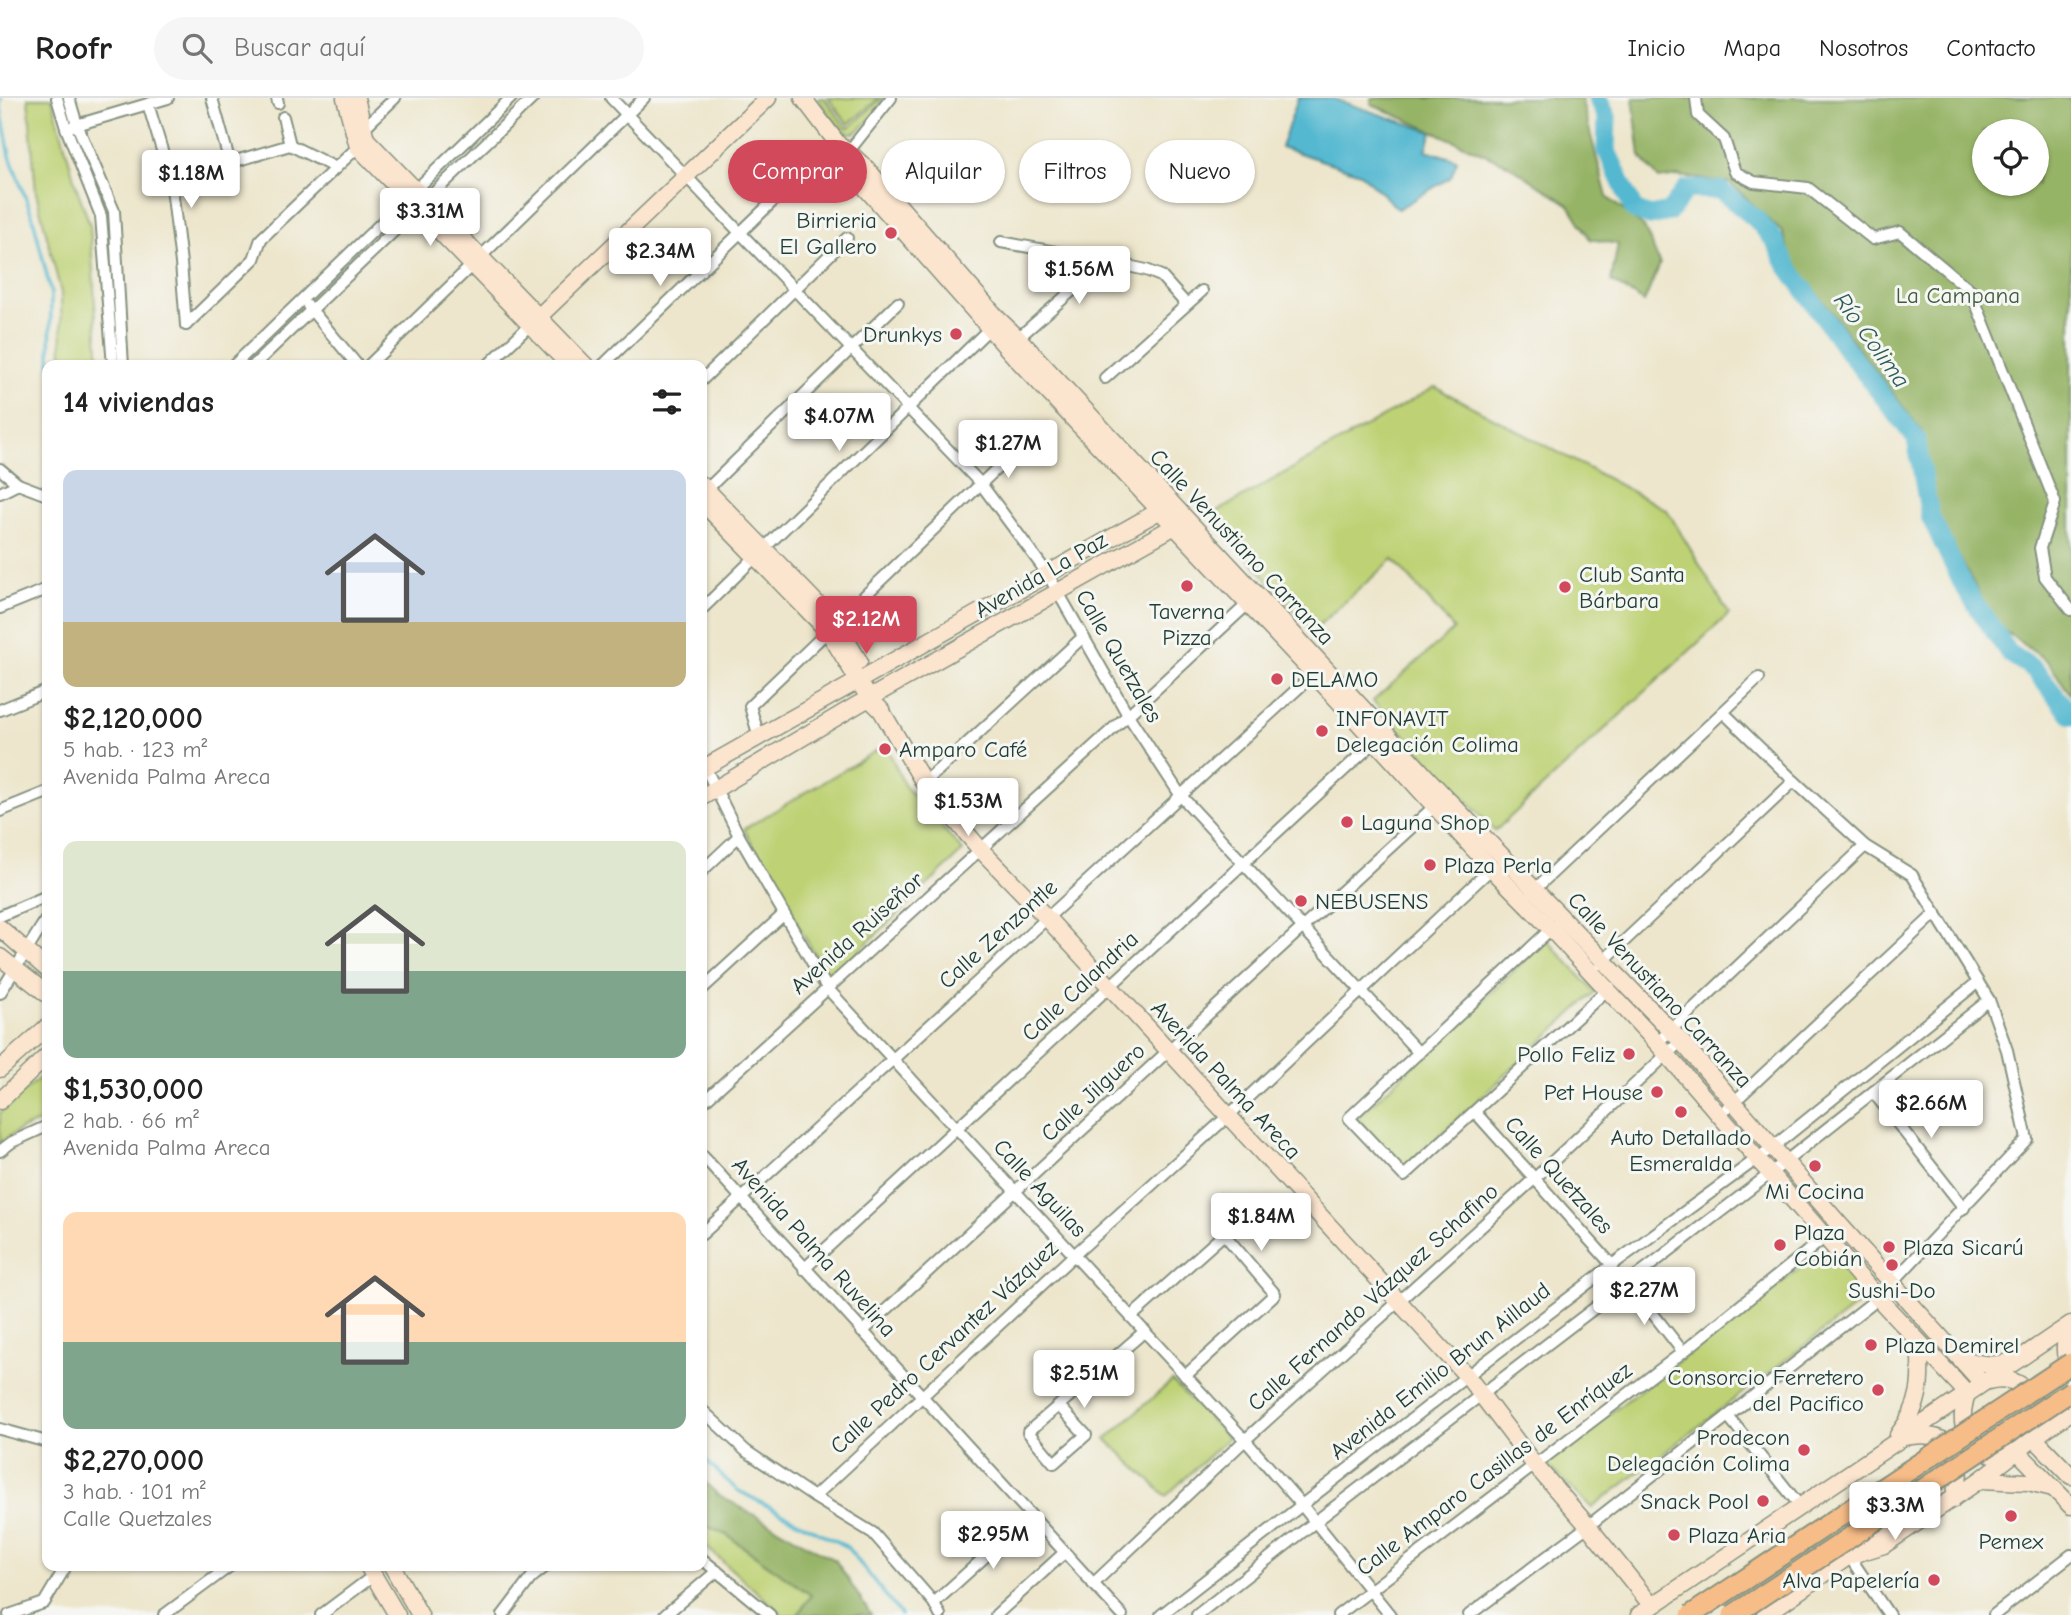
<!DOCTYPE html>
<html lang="es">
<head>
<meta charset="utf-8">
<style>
  body { margin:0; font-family:"Comic Neue",sans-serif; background:#f6f6f6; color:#222; height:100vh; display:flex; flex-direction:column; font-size:26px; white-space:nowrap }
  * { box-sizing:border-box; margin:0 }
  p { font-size:23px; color:#767676 }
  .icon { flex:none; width:38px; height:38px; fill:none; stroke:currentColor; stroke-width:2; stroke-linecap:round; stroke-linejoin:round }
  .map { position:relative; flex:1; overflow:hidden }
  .side { position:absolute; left:42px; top:262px; width:665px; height:1211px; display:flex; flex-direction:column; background:#fff; border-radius:14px; box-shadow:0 2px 5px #0004 }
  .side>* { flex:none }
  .hud { position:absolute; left:728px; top:42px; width:665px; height:63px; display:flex; gap:14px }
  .buttons { position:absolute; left:1972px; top:21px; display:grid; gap:14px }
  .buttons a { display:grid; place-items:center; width:77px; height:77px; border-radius:50%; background:#fff; box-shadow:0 2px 5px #0004; font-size:35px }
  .price { position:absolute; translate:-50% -60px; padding:0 16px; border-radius:7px; background:#fff; color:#222; font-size:23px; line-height:46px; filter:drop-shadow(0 2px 4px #0008) }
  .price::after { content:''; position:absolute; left:50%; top:42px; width:21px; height:16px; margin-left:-10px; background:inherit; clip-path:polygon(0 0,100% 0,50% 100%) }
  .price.selected { background:#d1495b; color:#fff }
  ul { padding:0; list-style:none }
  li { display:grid; align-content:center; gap:14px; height:371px; padding:0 21px }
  li span { display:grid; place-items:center; height:217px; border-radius:14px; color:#555 }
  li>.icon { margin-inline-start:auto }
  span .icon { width:126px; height:126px; fill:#fffc; stroke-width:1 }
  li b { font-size:30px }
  h2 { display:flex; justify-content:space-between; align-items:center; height:84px; padding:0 21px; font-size:30px }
  .pill { padding:0 24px; border-radius:32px; background:#fff; box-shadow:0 2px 5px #0004; font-size:24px; line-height:63px }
  .pill.selected { background:#d1495b; color:#fff }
  header { display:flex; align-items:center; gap:42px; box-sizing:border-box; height:98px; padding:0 35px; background:#fff; border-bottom:2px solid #e0e0e0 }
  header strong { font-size:33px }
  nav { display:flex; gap:38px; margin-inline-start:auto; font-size:24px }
  .search { width:490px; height:63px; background:#f6f6f6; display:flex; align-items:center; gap:18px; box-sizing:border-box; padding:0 24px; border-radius:38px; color:#767676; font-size:26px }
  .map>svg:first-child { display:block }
  .green { fill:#bed275; stroke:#6e8854; stroke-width:2 }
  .forest { fill:#96b466; stroke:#5a784d; stroke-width:2; fill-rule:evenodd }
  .water { fill:#52b8d0; stroke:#387a82; stroke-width:2 }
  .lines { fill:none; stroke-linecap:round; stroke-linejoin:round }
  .stream { stroke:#52b8d0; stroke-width:3.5 }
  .river { stroke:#52b8d0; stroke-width:19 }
  .street-casing { stroke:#869280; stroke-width:14 }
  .secondary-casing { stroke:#869280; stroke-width:19 }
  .street { stroke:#fff; stroke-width:10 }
  .secondary { stroke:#fce5cf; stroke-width:16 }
  .highway-bridge-casing { stroke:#869280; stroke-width:23; stroke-linecap:butt }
  .highway-bridge { stroke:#f7bd88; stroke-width:19 }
  .poi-dot { fill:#d1495b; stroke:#f6f6f2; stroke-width:2.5 }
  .labels { text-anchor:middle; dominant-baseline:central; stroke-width:6; stroke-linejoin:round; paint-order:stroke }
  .poi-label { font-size:23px; fill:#1f3d34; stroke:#f6f6f2; text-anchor:start }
  .park-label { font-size:23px; fill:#3f5b41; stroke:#f6f6f2 }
  .street-label { font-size:23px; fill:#1f3d34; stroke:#f6f6f2 }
  .water-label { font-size:24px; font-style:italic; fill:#2c5c5b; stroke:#f6f6f2 }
</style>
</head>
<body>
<header>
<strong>Roofr</strong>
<div class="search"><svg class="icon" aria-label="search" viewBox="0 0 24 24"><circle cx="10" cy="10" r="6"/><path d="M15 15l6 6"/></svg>Buscar aquí</div>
<nav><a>Inicio</a><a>Mapa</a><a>Nosotros</a><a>Contacto</a></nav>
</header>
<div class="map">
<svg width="2071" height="1517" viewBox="0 0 2071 1517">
  <rect width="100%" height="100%" fill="#f6f6f2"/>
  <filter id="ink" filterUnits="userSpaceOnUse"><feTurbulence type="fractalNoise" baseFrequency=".0143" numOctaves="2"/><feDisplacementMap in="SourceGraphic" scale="14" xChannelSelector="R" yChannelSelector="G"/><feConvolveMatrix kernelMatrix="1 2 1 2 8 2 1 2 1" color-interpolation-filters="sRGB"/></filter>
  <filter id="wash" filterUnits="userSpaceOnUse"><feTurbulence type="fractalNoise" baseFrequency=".00686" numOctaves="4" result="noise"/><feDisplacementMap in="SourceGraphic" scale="28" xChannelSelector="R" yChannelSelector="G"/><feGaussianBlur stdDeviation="1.57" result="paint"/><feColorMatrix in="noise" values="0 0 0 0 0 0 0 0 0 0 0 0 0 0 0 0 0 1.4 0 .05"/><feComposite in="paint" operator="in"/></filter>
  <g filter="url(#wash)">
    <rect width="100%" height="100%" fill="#ede6cc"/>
    <!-- green -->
    <g class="green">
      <path d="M 28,0 L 52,0 L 76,88 L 90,127 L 99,268 L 62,268 L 61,195 L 36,94 Z"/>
      <path d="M 817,0 L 824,0 L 843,25 L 846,29 L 850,29 L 882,0 L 886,0 C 850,46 853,48 817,0 Z"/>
      <path d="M 828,0 L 879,0 L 848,26 Z"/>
      <path d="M 1435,289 L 1667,412 L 1729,516 L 1495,733 L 1373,603 L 1454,531 L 1393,461 L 1312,533 L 1211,417 Z"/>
      <path d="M 886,647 L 904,687 L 963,753 L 829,882 L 744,731 Z"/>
      <path d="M 1547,842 L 1595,894 L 1404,1071 L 1357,1020 Z"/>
      <path d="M 46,974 L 47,975 L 47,1022 C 29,1026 14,1034 0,1045 L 0,1015 Z"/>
      <path d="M 1825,1151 L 1869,1198 L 1592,1410 L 1545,1365 Z"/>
      <path d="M 1172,1283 L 1228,1340 L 1166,1398 L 1106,1341 Z"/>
      <path d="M 702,1426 L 726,1437 L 811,1497 L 798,1517 L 783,1517 L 702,1445 Z"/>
    </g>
    <!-- forest -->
    <g class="forest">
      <path d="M 1371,0 L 1581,0 L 1607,99 L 1644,129 L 1660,166 L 1644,204 L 1611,183 L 1618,146 L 1590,141 L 1569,107 L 1507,66 L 1371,6 Z"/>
      <path d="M 1633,0 L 2071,0 L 2071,597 L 2047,563 L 1996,527 L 1958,457 L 1931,404 L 1922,334 L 1793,163 L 1782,134 L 1730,85 L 1678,78 L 1659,81 L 1640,58 ZM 1984,33 L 2037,33 L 2037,86 L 1984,86 Z"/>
      <path d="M 702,1381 L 717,1396 L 836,1463 L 871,1517 L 798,1517 L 811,1497 L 727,1437 L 702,1426 Z"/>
    </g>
    <!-- water -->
    <path class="water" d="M 1298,0 L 1331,0 L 1432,34 L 1426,52 L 1457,62 L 1451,79 L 1398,111 L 1360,75 L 1281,49 Z"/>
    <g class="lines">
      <!-- stream -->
      <g class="stream">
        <path d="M 1,0 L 0,6 L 10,58 L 33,120 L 51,195 L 50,268"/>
        <path d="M 702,1359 L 737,1392 L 847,1449 L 901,1517"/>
      </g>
      <!-- river -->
      <path class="river" d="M 1597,0 L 1607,19 L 1606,51 L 1634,112 L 1650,118 L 1669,114 L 1686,91 L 1720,92 L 1755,120 L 1774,142 L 1788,169 L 1847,252 L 1916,341 L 1930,418 L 1964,489 L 2009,555 L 2034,571 L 2071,617"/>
    </g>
  </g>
  <g filter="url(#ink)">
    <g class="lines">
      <!-- street casing -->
      <g class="street-casing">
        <g id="street">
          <path d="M 57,0 L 66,30 L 101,118 L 113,268"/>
          <path d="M 69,0 L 77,27 L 114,113 L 123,268"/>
          <path d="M 212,0 L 230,65"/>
          <path d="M 277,0 L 278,5"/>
          <path d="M 611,0 L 981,386 L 1047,475 L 1128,617 L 1181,698 L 1419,955"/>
          <path d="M 1696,0 L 1698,17 L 1724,41 L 1735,74 L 1754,84 L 1808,90 L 1873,141 L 1900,134 L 1971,193 L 2055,404 L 2040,450 L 2045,479 L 2071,512"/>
          <path d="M 148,6 L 171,82 L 181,165 L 186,227"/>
          <path d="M 283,19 L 290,47"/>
          <path d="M 73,28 L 168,0"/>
          <path d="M 364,30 L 395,0"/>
          <path d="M 845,58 L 891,0"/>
          <path d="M 171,82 L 290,47 L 336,70"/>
          <path d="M 1001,144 L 1106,163 L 1146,172 L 1161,178 L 1186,206"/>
          <path d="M 308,208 L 358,268"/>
          <path d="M 186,227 L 254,161 L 261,141 L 363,44"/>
          <path d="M 1018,240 L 1106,163"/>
          <path d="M 233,268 L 511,0"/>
          <path d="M 253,268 L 533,0"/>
          <path d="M 368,268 L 644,0"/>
          <path d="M 487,268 L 530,227"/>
          <path d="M 602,268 L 798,79"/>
          <path d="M 1105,280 L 1202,193"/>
          <path d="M 702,282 L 847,140"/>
          <path d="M 0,371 L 18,386 L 47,397"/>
          <path d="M 704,394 L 898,205"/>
          <path d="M 0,395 L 18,386"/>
          <path d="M 0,510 L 47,491"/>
          <path d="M 702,511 L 994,226"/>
          <path d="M 0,612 L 47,593"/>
          <path d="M 759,639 L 750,608 L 1013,355"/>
          <path d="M 703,665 L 739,738 L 827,890 L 1245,1342 L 1301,1406 L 1390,1517"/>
          <path d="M 924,685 L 1083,539"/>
          <path d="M 0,713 L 47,694"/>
          <path d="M 702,773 L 739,738"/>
          <path d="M 1532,794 L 1759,580"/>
          <path d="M 0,818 L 47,798"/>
          <path d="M 1554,828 L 1349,1020 L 1404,1078 L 1610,889"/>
          <path d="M 1600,866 L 1794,683"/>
          <path d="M 702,891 L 784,816"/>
          <path d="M 0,895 L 47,820"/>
          <path d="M 1657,945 L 1865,748"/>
          <path d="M 1873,994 L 1964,1110"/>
          <path d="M 702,1005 L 1128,617 L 1252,502"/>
          <path d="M 1475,1014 L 1612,1167"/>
          <path d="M 1720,1017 L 1936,815"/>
          <path d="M 0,1053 L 12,1044 L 47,1028"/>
          <path d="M 702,1057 L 1122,1517"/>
          <path d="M 702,1136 L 1317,573"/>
          <path d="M 804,1171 L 1380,639"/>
          <path d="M 1629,1185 L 1683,1254"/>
          <path d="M 1131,1219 L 1224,1136 L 1275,1196 L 1185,1278"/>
          <path d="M 862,1234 L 1437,706"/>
          <path d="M 1059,1308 L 1086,1337 L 1054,1365 L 1028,1334 L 1145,1233"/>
          <path d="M 702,1312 L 746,1353 L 814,1399 L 873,1435 L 934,1505 L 940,1517"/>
          <path d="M 1728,1318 L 1800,1408"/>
          <path d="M 0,1331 L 47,1344"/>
          <path d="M 814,1399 L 1074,1157 L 1228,1018 L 1494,768"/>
          <path d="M 1849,1458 L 1889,1517"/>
          <path d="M 702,1461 L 770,1517"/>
          <path d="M 1093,1486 L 1245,1342 L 1534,1081 L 1681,943"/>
          <path d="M 934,1505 L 1030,1418"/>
          <path d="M 9,1517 L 44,1505 L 66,1468"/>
          <path d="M 164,1517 L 230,1468"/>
          <path d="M 321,1517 L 373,1478"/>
          <path d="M 503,1517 L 531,1480 L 546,1468"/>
          <path d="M 665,1517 L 717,1473"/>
          <path d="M 996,1517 L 1064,1455"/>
          <path d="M 1161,1517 L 1467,1278 L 1612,1167 L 1773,1049 L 1978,884"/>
          <path d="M 1197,1517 L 1315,1424 L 1771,1075 L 1989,902"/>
          <path d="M 1338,1517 L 1683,1254 L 1840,1127"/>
          <path d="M 1469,1517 L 1588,1428 L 1878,1200 L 2027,1041 L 2007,952 L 1989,902 L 1912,777 L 1865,748 L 1794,683 L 1723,614"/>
          <path d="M 1994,1517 L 2071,1457"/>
        </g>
      </g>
      <!-- secondary casing -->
      <g class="secondary-casing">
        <g id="secondary">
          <path d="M 345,0 L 358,49 L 570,268"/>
          <path d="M 356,0 L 366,41 L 586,268"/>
          <path d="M 803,0 L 838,46 L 844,61 L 855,78 L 1015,259 L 1314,576 L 1492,771 L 1551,831 L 1657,945 L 1878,1200 L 1967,1295"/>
          <path d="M 844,50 L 866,70 L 999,222 L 1018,240 L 1445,699 L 1681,943 L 1840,1127 L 1982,1285"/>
          <path d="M 532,225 L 768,0"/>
          <path d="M 702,387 L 836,525 L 859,563"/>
          <path d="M 702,404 L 828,533 L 869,600 L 881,612 L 924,685 L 980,751 L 1047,820 L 1467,1278 L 1534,1366 L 1588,1428 L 1652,1508"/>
          <path d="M 702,671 L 1166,409"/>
          <path d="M 702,699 L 857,607 L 1182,424"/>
          <path d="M 0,830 L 47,871"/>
          <path d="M 0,859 L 47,896"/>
          <path d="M 0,971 L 47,929"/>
          <path d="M 0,1003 L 47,958"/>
          <path d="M 2070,1227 C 2064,1243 2062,1257 2071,1272"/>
          <path d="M 1959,1259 C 1977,1266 1990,1269 2009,1264"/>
          <path d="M 1988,1283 C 2017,1275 2040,1296 2038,1325"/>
          <path d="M 1967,1295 C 1964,1305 1962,1314 1963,1324 C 1965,1349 1992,1363 2014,1354"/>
          <path d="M 1898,1337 C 1922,1307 1922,1282 1919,1244"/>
          <path d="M 1905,1339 C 1953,1330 1970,1360 1952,1402"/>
          <path d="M 2034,1340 L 2071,1378"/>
          <path d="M 2017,1353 L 2071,1408"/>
          <path d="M 1980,1382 L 2028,1384 L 2053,1390"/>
          <path d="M 1854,1454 L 1876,1435 L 1906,1415 L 1934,1413"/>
          <path d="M 368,1468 L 397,1517"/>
          <path d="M 392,1468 L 420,1517"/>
          <path d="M 1639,1517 L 2071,1226"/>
          <path d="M 1765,1517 L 1849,1458 L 1884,1447 L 1980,1382 L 2046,1331 L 2071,1314"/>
        </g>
      </g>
      <!-- street -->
      <use href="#street" class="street"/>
      <!-- secondary -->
      <use href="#secondary" class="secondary"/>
      <!-- highway-bridge casing -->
      <g class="highway-bridge-casing">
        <g id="highway-bridge">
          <path d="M 1691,1517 L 2071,1265"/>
          <path d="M 1733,1517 L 2071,1293"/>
        </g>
      </g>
      <!-- highway-bridge -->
      <use href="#highway-bridge" class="highway-bridge"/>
    </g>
  </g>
  <!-- markers -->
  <g class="poi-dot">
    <circle cx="891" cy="135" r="7"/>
    <circle cx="956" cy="236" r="7"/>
    <circle cx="1187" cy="488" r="7"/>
    <circle cx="1565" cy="489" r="7"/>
    <circle cx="1277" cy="581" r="7"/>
    <circle cx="1322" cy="633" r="7"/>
    <circle cx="885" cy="651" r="7"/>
    <circle cx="1347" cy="724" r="7"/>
    <circle cx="1430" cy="767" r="7"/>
    <circle cx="1301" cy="803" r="7"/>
    <circle cx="1629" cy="956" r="7"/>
    <circle cx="1657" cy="994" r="7"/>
    <circle cx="1681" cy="1014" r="7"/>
    <circle cx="1815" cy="1068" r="7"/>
    <circle cx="1780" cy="1147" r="7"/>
    <circle cx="1889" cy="1149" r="7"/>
    <circle cx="1892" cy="1167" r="7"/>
    <circle cx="1871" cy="1247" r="7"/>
    <circle cx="1878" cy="1292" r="7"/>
    <circle cx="1804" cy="1352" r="7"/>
    <circle cx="1763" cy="1403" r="7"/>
    <circle cx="2011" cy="1418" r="7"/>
    <circle cx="1674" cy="1437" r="7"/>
    <circle cx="1934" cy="1482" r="7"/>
  </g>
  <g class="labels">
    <!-- poi labels -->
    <g class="poi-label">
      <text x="877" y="122" text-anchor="end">Birrieria<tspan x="877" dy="26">El Gallero</tspan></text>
      <text x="942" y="236" text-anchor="end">Drunkys</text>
      <text x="1579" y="476">Club Santa<tspan x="1579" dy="26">Bárbara</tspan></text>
      <text x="1187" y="513" text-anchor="middle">Taverna<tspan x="1187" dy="26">Pizza</tspan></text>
      <text x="1291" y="581">DELAMO</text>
      <text x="1336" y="620">INFONAVIT<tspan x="1336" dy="26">Delegación Colima</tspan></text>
      <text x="899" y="651">Amparo Café</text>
      <text x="1361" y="724">Laguna Shop</text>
      <text x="1444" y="767">Plaza Perla</text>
      <text x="1315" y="803">NEBUSENS</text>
      <text x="1615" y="956" text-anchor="end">Pollo Feliz</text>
      <text x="1643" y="994" text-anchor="end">Pet House</text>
      <text x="1681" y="1039" text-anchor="middle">Auto Detallado<tspan x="1681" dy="26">Esmeralda</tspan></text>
      <text x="1815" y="1093" text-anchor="middle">Mi Cocina</text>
      <text x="1794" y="1134">Plaza<tspan x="1794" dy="26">Cobián</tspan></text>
      <text x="1903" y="1149">Plaza Sicarú</text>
      <text x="1892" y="1192" text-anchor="middle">Sushi-Do</text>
      <text x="1885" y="1247">Plaza Demirel</text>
      <text x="1864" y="1279" text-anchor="end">Consorcio Ferretero<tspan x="1864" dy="26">del Pacifico</tspan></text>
      <text x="1790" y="1339" text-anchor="end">Prodecon<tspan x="1790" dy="26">Delegación Colima</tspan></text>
      <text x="1749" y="1403" text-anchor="end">Snack Pool</text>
      <text x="1688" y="1437">Plaza Aria</text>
      <text x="2011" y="1443" text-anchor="middle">Pemex</text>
      <text x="1920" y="1482" text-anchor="end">Alva Papelería</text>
    </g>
    <!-- park labels -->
    <g class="park-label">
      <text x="1958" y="197">La Campana</text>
    </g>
    <!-- street labels -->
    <g class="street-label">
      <text transform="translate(1242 449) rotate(47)">Calle Venustiano Carranza</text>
      <text transform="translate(1041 477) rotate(-30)">Avenida La Paz</text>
      <text transform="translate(1119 558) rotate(60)">Calle Quetzales</text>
      <text transform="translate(857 835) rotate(-42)">Avenida Ruiseñor</text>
      <text transform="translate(998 836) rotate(-42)">Calle Zenzontle</text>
      <text transform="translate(1080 888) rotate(-43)">Calle Calandria</text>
      <text transform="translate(1660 892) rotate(47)">Calle Venustiano Carranza</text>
      <text transform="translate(1226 982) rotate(47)">Avenida Palma Areca</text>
      <text transform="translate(1093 994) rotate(-43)">Calle Jilguero</text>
      <text transform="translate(1559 1077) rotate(48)">Calle Quetzales</text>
      <text transform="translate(1040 1090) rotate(47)">Calle Aguilas</text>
      <text transform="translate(814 1149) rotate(48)">Avenida Palma Ruvelina</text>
      <text transform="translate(1373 1199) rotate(-42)">Calle Fernando Vázquez Schafino</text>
      <text transform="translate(944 1249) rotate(-43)">Calle Pedro Cervantez Vázquez</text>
      <text transform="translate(1440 1273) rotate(-38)">Avenida Emilio Brun Aillaud</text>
      <text transform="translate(1494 1371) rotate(-37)">Calle Amparo Casillas de Enríquez</text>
    </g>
    <!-- water labels -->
    <g class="water-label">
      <text transform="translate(1872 242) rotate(54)">Río Colima</text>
    </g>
  </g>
</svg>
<div class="buttons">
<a><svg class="icon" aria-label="locate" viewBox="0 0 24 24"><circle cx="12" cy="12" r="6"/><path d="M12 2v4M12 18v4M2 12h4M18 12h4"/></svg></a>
</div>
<b class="price" style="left:191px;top:112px">$1.18M</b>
<b class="price" style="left:430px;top:150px">$3.31M</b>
<b class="price" style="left:660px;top:190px">$2.34M</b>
<b class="price" style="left:1079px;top:208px">$1.56M</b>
<b class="price" style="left:839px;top:355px">$4.07M</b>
<b class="price" style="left:1008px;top:382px">$1.27M</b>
<b class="price selected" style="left:866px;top:558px">$2.12M</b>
<b class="price" style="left:968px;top:740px">$1.53M</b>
<b class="price" style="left:1931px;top:1042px">$2.66M</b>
<b class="price" style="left:1261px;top:1155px">$1.84M</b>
<b class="price" style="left:1644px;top:1229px">$2.27M</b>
<b class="price" style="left:1084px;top:1312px">$2.51M</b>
<b class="price" style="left:1895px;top:1444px">$3.3M</b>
<b class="price" style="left:993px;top:1473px">$2.95M</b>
<div class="hud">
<a class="pill selected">Comprar</a>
<a class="pill">Alquilar</a>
<a class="pill">Filtros</a>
<a class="pill">Nuevo</a>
</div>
<section class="side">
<h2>14 viviendas<svg class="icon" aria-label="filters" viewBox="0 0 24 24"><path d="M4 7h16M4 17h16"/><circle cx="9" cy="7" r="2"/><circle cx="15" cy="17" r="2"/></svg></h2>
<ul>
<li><span style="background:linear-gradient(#c9d6e8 70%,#c2b280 0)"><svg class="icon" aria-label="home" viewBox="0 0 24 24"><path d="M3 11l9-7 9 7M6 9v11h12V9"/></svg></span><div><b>$2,120,000</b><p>5 hab. · 123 m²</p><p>Avenida Palma Areca</p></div></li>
<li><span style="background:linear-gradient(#dfe7d0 60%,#7fa58c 0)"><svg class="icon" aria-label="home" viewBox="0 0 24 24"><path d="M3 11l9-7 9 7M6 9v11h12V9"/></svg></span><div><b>$1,530,000</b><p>2 hab. · 66 m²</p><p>Avenida Palma Areca</p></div></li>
<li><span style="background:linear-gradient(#ffd9b3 60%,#7fa58c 0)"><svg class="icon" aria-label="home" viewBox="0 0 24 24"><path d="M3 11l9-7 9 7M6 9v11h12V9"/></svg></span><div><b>$2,270,000</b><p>3 hab. · 101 m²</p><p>Calle Quetzales</p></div></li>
</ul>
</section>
</div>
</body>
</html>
